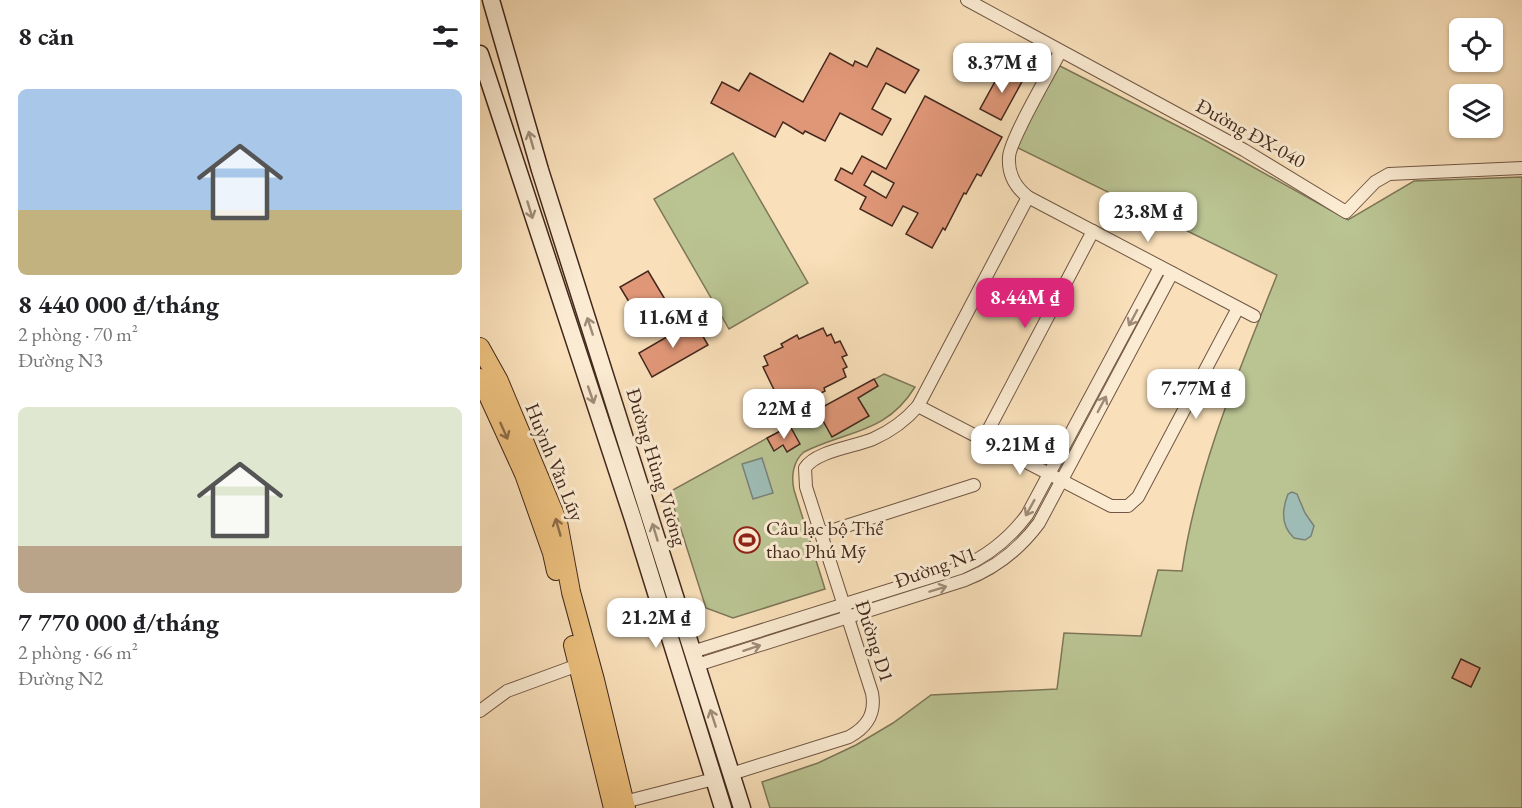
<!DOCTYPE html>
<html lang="vi">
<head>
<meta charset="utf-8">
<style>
  body { margin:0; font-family:"EB Garamond",serif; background:#f6f6f6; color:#202124; height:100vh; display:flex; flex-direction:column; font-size:22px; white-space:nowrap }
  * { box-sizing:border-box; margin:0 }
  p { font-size:20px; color:#757577 }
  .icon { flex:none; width:33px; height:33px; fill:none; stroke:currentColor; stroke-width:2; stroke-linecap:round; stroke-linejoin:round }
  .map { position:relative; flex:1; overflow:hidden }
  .details { display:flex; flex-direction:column; background:#fff; width:480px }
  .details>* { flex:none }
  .controls { position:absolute; left:969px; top:18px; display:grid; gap:12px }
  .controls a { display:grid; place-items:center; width:54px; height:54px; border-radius:9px; background:#fff; box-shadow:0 2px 4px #0004; font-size:30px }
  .price { position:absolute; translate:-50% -51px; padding:0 14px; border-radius:12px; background:#fff; color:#222; font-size:20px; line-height:39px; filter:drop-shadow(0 2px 3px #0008) }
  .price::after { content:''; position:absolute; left:50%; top:36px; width:18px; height:14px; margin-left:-9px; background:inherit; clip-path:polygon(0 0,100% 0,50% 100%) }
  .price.selected { background:#db2777; color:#fff }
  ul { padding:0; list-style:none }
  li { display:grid; align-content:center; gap:12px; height:318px; padding:0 18px }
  li span { display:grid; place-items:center; height:186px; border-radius:9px; color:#555 }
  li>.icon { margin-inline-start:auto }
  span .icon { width:108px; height:108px; fill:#fffc; stroke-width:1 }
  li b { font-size:26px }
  h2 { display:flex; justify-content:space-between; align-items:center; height:72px; padding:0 18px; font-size:26px }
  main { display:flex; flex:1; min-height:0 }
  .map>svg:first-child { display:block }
  .green { fill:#bac392; stroke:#7e7658; stroke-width:1.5 }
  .water { fill:#9ebcb5; stroke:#7a8178; stroke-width:1.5 }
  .building { fill:#e09778; stroke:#43281d; stroke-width:1.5; fill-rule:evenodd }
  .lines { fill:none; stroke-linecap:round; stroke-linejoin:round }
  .street-casing { stroke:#705644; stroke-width:14 }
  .secondary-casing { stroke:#43281d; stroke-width:19 }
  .primary-casing { stroke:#43281d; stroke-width:20 }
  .street { stroke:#fbebd2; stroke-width:12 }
  .secondary { stroke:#fbebd2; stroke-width:16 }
  .primary { stroke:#ecc07d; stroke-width:18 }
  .oneway { stroke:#9f8a78 }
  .oneway2 { stroke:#8f6c48 }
  .labels { text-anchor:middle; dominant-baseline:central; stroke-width:6; stroke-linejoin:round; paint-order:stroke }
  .street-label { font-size:20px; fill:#43281d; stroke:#fbebd2 }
  .poi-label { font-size:20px; fill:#43281d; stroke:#fbebd2; text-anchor:start }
</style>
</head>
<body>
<main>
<section class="details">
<h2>8 căn<svg class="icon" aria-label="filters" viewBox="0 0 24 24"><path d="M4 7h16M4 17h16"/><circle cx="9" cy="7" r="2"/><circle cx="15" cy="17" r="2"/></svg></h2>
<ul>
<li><span style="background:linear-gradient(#a9c7e8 65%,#c2b280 0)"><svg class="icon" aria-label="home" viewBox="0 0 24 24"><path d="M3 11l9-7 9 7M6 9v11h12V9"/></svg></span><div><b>8 440 000 ₫/tháng</b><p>2 phòng · 70 m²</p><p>Đường N3</p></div></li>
<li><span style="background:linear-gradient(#dfe7d0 75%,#b9a48a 0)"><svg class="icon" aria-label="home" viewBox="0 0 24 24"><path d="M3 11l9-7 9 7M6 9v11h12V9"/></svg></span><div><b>7 770 000 ₫/tháng</b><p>2 phòng · 66 m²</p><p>Đường N2</p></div></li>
</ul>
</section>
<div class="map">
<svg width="1042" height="808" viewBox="0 0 1042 808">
  <rect width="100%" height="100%" fill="#f9e0ba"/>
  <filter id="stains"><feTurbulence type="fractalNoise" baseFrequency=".00333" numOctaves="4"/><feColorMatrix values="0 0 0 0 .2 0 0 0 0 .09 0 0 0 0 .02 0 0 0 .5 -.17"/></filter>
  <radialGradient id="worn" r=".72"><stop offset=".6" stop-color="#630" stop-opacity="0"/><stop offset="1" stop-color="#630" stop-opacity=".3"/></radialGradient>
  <!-- green -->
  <g class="green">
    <path d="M 578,65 L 723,139 L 868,220 L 934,181 L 1042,177 L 1042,808 L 290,808 L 282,782 L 338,763 L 376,745 L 413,723 L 451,695 L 577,689 L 584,633 L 661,636 L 678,570 L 702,571 C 717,468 759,371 797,275 L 536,147 Z"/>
    <path d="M 253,153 L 328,283 L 249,329 L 174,199 Z"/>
    <path d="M 404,374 L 435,387 C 406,434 368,430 324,452 C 313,461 311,476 314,490 L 345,589 L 253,618 L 226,608 L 189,492 Z"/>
  </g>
  <!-- water -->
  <g class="water">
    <path d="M 282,458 L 293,493 L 273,499 L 262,464 Z"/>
    <path d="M 812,492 L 817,494 L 825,513 L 834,526 L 831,536 L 825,540 L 814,538 C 801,526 802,509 808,494 Z"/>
  </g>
  <!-- building -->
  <g class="building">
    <path d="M 397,48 L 439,70 L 425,93 L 406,83 L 392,109 L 411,119 L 402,135 L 360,113 L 345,141 L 325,131 L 323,134 L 303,122 L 295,137 L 231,103 L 242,82 L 259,91 L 270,73 L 323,102 L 350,53 L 373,66 L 375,61 L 387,67 Z"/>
    <path d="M 523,67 L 544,78 L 521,120 L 500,109 Z"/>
    <path d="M 445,96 L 522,137 L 501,176 L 497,174 L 486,194 L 484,193 L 465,230 L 463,228 L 452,248 L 426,234 L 438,213 L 423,206 L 412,226 L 380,209 L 386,197 L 355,180 L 361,168 L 372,174 L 382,156 L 406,169 ZM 392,171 L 414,183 L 406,198 L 384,185 Z"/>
    <path d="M 168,271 L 189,306 L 168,318 L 172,326 L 166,330 L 140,287 Z"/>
    <path d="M 214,321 L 228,345 L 172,377 L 159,353 Z"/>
    <path d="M 343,328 L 347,336 L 351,334 L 355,343 L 360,341 L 367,355 L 362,357 L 367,367 L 363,369 L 366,377 L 344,388 L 345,391 L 329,399 L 327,396 L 308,405 L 305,398 L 299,400 L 283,367 L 288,365 L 284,356 L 303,347 L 301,344 L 317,335 L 319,339 Z"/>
    <path d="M 394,379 L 398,386 L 378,398 L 389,416 L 352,437 L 337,410 Z"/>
    <path d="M 310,426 L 320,444 L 307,452 L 303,445 L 294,451 L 287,438 Z"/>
    <path d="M 981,659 L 1000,668 L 991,687 L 972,678 Z"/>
  </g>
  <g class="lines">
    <!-- street casing -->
    <g class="street-casing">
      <g id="street">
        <path d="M 487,0 L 764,150 L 866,212 L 895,182 L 909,174 L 1042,168"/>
        <path d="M 580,52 C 570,72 530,139 529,157 C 528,173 535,187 548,197 L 774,316"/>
        <path d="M 438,406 L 631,506 L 648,506 L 658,497 L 758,308"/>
        <path d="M 503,440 L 613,231"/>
        <path d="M 341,534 L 494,485"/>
        <path d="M 212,652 L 480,568 C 508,556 529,539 547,515 L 680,267"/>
        <path d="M 217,665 L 485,580 C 516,568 539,550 559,523 L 692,273"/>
        <path d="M 0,711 L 27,691 L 98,665"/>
        <path d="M 251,774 L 369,737 C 387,727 396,714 392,693 L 326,487 L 325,468 C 336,451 374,447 393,439 C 411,431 425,421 438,406 L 548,197"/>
        <path d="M 144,802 L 234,779"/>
      </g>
    </g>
    <!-- secondary casing -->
    <g class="secondary-casing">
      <g id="secondary">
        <path d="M 11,0 L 60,170 L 262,808"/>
        <path d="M 0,54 L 153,519 L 243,808"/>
      </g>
    </g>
    <!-- primary casing -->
    <g class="primary-casing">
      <g id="primary">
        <path d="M 0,347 L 19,381 L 78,522 L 91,592 L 115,680 L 146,808"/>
        <path d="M 0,378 L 44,474 L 72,553 L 76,571"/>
        <path d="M 93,645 L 133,808"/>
      </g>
    </g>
    <!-- street -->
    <use href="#street" class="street"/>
    <!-- secondary -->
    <use href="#secondary" class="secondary"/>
    <!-- primary -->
    <use href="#primary" class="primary"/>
  </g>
  <!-- one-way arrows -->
  <defs><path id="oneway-shaft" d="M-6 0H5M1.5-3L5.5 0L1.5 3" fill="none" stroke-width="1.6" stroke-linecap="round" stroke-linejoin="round" transform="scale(1.5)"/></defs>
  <g class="oneway">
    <use href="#oneway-shaft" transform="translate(51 140) rotate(-106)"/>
    <use href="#oneway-shaft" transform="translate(50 210) rotate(73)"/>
    <use href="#oneway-shaft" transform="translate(653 318) rotate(118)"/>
    <use href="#oneway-shaft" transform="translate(110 326) rotate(-108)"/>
    <use href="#oneway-shaft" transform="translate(111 395) rotate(71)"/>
    <use href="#oneway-shaft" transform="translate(622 404) rotate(-62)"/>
    <use href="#oneway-shaft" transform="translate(550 508) rotate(119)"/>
    <use href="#oneway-shaft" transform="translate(175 532) rotate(-107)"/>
    <use href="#oneway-shaft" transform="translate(458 589) rotate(-17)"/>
    <use href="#oneway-shaft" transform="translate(272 648) rotate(-18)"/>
    <use href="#oneway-shaft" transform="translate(233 718) rotate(-108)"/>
  </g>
  <g class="oneway2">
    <use href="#oneway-shaft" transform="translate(24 431) rotate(66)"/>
    <use href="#oneway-shaft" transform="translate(78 527) rotate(-106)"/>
  </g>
  <!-- icons -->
  <defs>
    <g id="stadium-ring" transform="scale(1.35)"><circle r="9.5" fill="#fbebd2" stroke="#8f2418" stroke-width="1.5"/><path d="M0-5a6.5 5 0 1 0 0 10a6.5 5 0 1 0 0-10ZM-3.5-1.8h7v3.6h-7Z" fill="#8f2418"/></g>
  </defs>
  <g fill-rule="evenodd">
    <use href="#stadium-ring" x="267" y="540"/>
  </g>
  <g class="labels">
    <!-- street labels -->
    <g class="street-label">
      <text transform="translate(771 133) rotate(29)">Đường ĐX-040</text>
      <text transform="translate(75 462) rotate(68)">Huỳnh Văn Lũy</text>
      <text transform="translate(177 467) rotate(73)">Đường Hùng Vương</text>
      <text transform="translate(455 567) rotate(-20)">Đường N1</text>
      <text transform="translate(395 641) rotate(72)">Đường D1</text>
    </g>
    <!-- poi labels -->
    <g class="poi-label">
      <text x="286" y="528">Câu lạc bộ Thể<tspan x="286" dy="23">thao Phú Mỹ</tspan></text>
    </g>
  </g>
  <rect width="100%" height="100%" filter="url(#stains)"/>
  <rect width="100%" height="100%" fill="url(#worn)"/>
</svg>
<div class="controls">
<a><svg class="icon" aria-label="locate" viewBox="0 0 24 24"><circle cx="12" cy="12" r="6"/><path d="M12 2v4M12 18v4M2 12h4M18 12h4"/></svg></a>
<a><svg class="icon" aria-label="layers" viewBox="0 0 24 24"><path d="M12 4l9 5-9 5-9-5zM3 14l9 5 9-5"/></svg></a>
</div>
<b class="price" style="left:522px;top:94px">8.37M ₫</b>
<b class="price" style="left:668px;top:243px">23.8M ₫</b>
<b class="price selected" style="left:545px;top:329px">8.44M ₫</b>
<b class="price" style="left:193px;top:349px">11.6M ₫</b>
<b class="price" style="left:716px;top:420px">7.77M ₫</b>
<b class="price" style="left:304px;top:440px">22M ₫</b>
<b class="price" style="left:540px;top:476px">9.21M ₫</b>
<b class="price" style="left:176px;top:649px">21.2M ₫</b>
</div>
</main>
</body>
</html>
